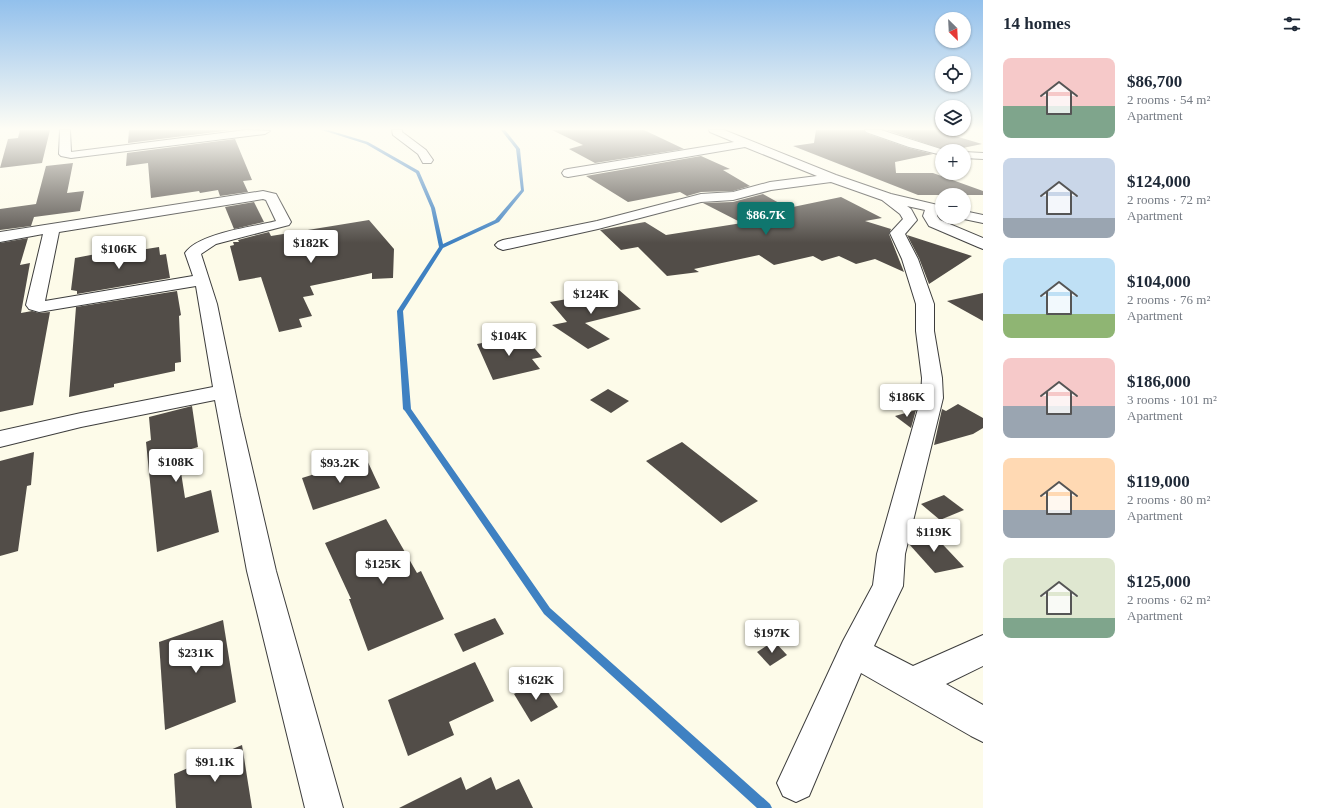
<!DOCTYPE html>
<html lang="en">
<head>
<meta charset="utf-8">
<style>
  body { margin:0; font-family:"Times New Roman",serif; background:#f2f2f3; color:#1f2937; height:100vh; display:flex; flex-direction:column; font-size:15px; white-space:nowrap }
  * { box-sizing:border-box; margin:0 }
  p { font-size:13px; color:#747a83 }
  .icon { flex:none; width:22px; height:22px; fill:none; stroke:currentColor; stroke-width:2; stroke-linecap:round; stroke-linejoin:round }
  .map { position:relative; flex:1; overflow:hidden }
  .side { display:flex; flex-direction:column; background:#fff; width:340px }
  .side>* { flex:none }
  .needle { width:26px; rotate:156deg }
  .tools { position:absolute; left:935px; top:12px; display:grid; gap:8px }
  .tools a { display:grid; place-items:center; width:36px; height:36px; border-radius:50%; background:#fff; box-shadow:0 1px 3px #0004; font-size:20px }
  .price { position:absolute; translate:-50% -34px; padding:0 9px; border-radius:4px; background:#fff; color:#222; font-size:13px; line-height:26px; filter:drop-shadow(0 1px 2px #0008) }
  .price::after { content:''; position:absolute; left:50%; top:24px; width:12px; height:9px; margin-left:-6px; background:inherit; clip-path:polygon(0 0,100% 0,50% 100%) }
  .price.selected { background:#0f766e; color:#fff }
  ul { padding:0; list-style:none }
  li { display:flex; align-items:center; gap:12px; height:100px; padding:0 20px }
  li span { display:grid; place-items:center; flex:none; width:112px; height:80px; border-radius:8px; color:#555 }
  li>.icon { margin-inline-start:auto }
  span .icon { width:48px; height:48px; fill:#fffc; stroke-width:1 }
  li b { font-size:17px }
  h2 { display:flex; justify-content:space-between; align-items:center; height:48px; padding:0 20px; font-size:17px }
  main { display:flex; flex:1; min-height:0 }
  .map>svg:first-child { display:block }
  .lines { fill:none; stroke-linecap:round; stroke-linejoin:round }
  .stream { fill:#3f81c2; fill-rule:evenodd }
  .building { fill:#524d48 }
  .street-casing { stroke:#3d3d3d; stroke-width:2 }
  .street { fill:#fff; fill-rule:evenodd }
</style>
</head>
<body>
<main>
<div class="map">
<svg width="983" height="808" viewBox="0 0 983 808">
  <rect width="100%" height="100%" fill="#fdfbe9"/>
  <g class="lines">
    <!-- stream -->
    <path class="stream" d="M 322,130 L 328,130 L 368,142 L 419,171 L 435,208 L 443,244 L 495,220 L 521,190 L 516,149 L 501,130 L 505,130 L 520,149 L 524,191 L 499,222 L 443,248 L 403,311 L 411,409 L 550,608 L 770,804 L 772,808 L 757,808 L 544,614 L 405,411 L 403,409 L 397,311 L 439,247 L 431,208 L 416,173 L 366,144 Z"/>
  </g>
  <!-- building -->
  <g class="building">
    <path d="M 20,130 L 50,130 L 42,163 L 0,168 L 8,139 L 18,138 Z"/>
    <path d="M 129,130 L 232,130 L 128,143 Z"/>
    <path d="M 552,130 L 644,130 L 684,149 L 595,163 L 569,149 L 583,145 Z"/>
    <path d="M 816,130 L 864,130 L 866,133 L 909,148 L 933,154 L 895,162 L 896,173 L 933,173 L 983,191 L 983,195 L 918,195 L 793,146 L 814,143 Z"/>
    <path d="M 886,130 L 935,130 L 982,144 L 948,151 Z"/>
    <path d="M 235,139 L 252,180 L 243,181 L 248,192 L 220,196 L 218,190 L 200,193 L 199,191 L 151,198 L 148,163 L 126,166 L 127,153 Z"/>
    <path d="M 701,156 L 730,169 L 723,170 L 750,186 L 733,191 L 701,192 L 687,196 L 680,192 L 628,202 L 586,176 Z"/>
    <path d="M 73,163 L 67,193 L 84,191 L 80,211 L 34,217 L 31,226 L 0,230 L 0,209 L 36,204 L 46,166 Z"/>
    <path d="M 763,194 L 788,208 L 841,197 L 882,218 L 865,221 L 891,229 L 889,234 L 904,272 L 875,259 L 856,264 L 839,256 L 822,261 L 813,256 L 774,265 L 759,255 L 694,269 L 699,272 L 667,276 L 638,247 L 621,250 L 600,230 L 645,222 L 666,235 L 742,223 L 703,203 L 733,202 Z"/>
    <path d="M 254,202 L 264,222 L 234,229 L 225,207 Z"/>
    <path d="M 369,220 L 394,249 L 393,278 L 372,279 L 372,273 L 310,286 L 314,295 L 303,297 L 312,316 L 299,319 L 302,327 L 279,332 L 261,277 L 239,281 L 230,246 L 234,245 L 233,242 L 239,242 L 238,240 L 269,232 L 271,236 Z"/>
    <path d="M 907,235 L 972,256 L 929,284 L 919,258 Z"/>
    <path d="M 28,238 L 20,265 L 30,263 L 21,313 L 32,311 L 39,313 L 50,312 L 33,405 L 0,412 L 0,243 Z"/>
    <path d="M 159,247 L 160,255 L 166,254 L 170,278 L 77,294 L 77,291 L 71,290 L 75,258 L 96,254 L 96,257 Z"/>
    <path d="M 619,290 L 641,309 L 585,323 L 610,339 L 588,349 L 552,325 L 567,322 L 550,302 Z"/>
    <path d="M 177,291 L 181,315 L 179,316 L 181,362 L 175,363 L 175,371 L 114,384 L 114,387 L 69,397 L 76,307 Z"/>
    <path d="M 983,293 L 983,321 L 947,301 Z"/>
    <path d="M 523,335 L 542,357 L 532,359 L 540,369 L 493,380 L 477,344 Z"/>
    <path d="M 608,389 L 629,401 L 611,413 L 590,400 Z"/>
    <path d="M 958,404 L 983,418 L 983,428 L 973,434 L 934,445 L 942,409 L 946,411 Z"/>
    <path d="M 192,406 L 198,447 L 178,453 L 185,498 L 211,490 L 219,532 L 157,552 L 146,442 L 151,440 L 149,417 Z"/>
    <path d="M 916,410 L 911,428 L 895,416 Z"/>
    <path d="M 682,442 L 758,501 L 721,523 L 646,461 Z"/>
    <path d="M 34,452 L 31,485 L 27,486 L 18,551 L 0,556 L 0,461 Z"/>
    <path d="M 366,458 L 380,488 L 313,510 L 302,478 Z"/>
    <path d="M 944,495 L 964,510 L 940,520 L 921,504 Z"/>
    <path d="M 386,519 L 417,573 L 421,571 L 444,619 L 368,651 L 349,599 L 351,599 L 325,543 Z"/>
    <path d="M 931,532 L 964,567 L 935,573 L 909,544 L 911,537 Z"/>
    <path d="M 495,618 L 504,634 L 463,652 L 454,634 Z"/>
    <path d="M 223,620 L 236,702 L 165,730 L 159,642 Z"/>
    <path d="M 774,641 L 787,655 L 770,666 L 757,652 Z"/>
    <path d="M 475,662 L 494,701 L 449,722 L 454,735 L 408,756 L 388,700 Z"/>
    <path d="M 540,680 L 558,707 L 531,722 L 514,694 Z"/>
    <path d="M 242,745 L 252,808 L 176,808 L 174,774 Z"/>
    <path d="M 461,777 L 466,790 L 491,777 L 496,790 L 519,779 L 533,808 L 399,808 Z"/>
  </g>
  <g class="lines">
    <!-- street casing -->
    <g class="street-casing">
      <g id="street">
        <path d="M 60,130 L 70,130 L 71,152 L 246,130 L 270,131 L 265,134 L 71,158 L 61,156 L 59,154 Z"/>
        <path d="M 392,130 L 402,130 L 402,132 L 426,150 L 433,160 L 431,163 L 423,163 L 418,154 L 393,135 Z"/>
        <path d="M 709,130 L 724,130 L 836,175 L 891,194 L 942,206 L 942,214 L 938,213 L 937,216 L 940,220 L 983,238 L 983,249 L 978,247 L 929,226 L 923,216 L 925,210 L 907,206 L 911,209 L 917,220 L 905,234 L 918,259 L 934,304 L 934,331 L 942,378 L 943,398 L 905,554 L 903,586 L 874,646 L 913,666 L 983,635 L 983,666 L 946,684 L 983,705 L 983,742 L 971,736 L 861,673 L 809,796 L 796,802 L 783,796 L 777,783 L 843,641 L 873,585 L 877,554 L 921,398 L 922,378 L 916,331 L 916,304 L 902,259 L 890,233 L 903,219 L 900,214 L 882,200 L 831,182 L 771,190 L 733,200 L 701,202 L 598,229 L 503,250 L 498,248 L 495,245 L 498,242 L 503,240 L 597,221 L 701,194 L 733,192 L 770,182 L 817,176 L 745,147 L 568,177 L 564,176 L 562,173 L 564,170 L 568,169 L 734,142 L 710,132 Z"/>
        <path d="M 865,130 L 881,130 L 947,151 L 942,151 L 942,155 L 909,147 L 866,132 Z"/>
        <path d="M 964,152 L 983,153 L 983,159 L 964,158 Z"/>
        <path d="M 263,191 L 276,194 L 291,222 L 289,225 L 216,244 L 201,254 L 217,304 L 240,416 L 276,571 L 343,808 L 305,808 L 247,571 L 215,400 L 81,427 L 0,447 L 0,431 L 81,413 L 213,387 L 196,286 L 39,312 L 29,309 L 26,305 L 43,234 L 0,242 L 0,232 ZM 263,199 L 266,200 L 276,221 C 253,227 199,233 185,253 L 193,276 L 45,301 L 59,232 Z"/>
        <path d="M 964,211 L 983,215 L 983,223 L 959,218 L 958,217 L 964,217 Z"/>
      </g>
    </g>
    <!-- street -->
    <use href="#street" class="street"/>
  </g>
  <!-- sky -->
  <linearGradient id="sky" x2="0" y2="1"><stop stop-color="#92c0ec"/><stop offset="0.53" stop-color="#fefdf5"/><stop offset="1" stop-color="#fefdf5" stop-opacity="0"/></linearGradient>
  <rect width="983" height="243" fill="url(#sky)"/>
</svg>
<div class="tools">
<a><svg class="needle" viewBox="-14 -14 28 28"><path d="M0-13l5 13h-10z" fill="#e53935"/><path d="M0 13l5-13h-10z" fill="#747a83"/></svg></a>
<a><svg class="icon" aria-label="locate" viewBox="0 0 24 24"><circle cx="12" cy="12" r="6"/><path d="M12 2v4M12 18v4M2 12h4M18 12h4"/></svg></a>
<a><svg class="icon" aria-label="layers" viewBox="0 0 24 24"><path d="M12 4l9 5-9 5-9-5zM3 14l9 5 9-5"/></svg></a>
<a>+</a>
<a>−</a>
</div>
<b class="price selected" style="left:766px;top:236px">$86.7K</b>
<b class="price" style="left:311px;top:264px">$182K</b>
<b class="price" style="left:119px;top:270px">$106K</b>
<b class="price" style="left:591px;top:315px">$124K</b>
<b class="price" style="left:509px;top:357px">$104K</b>
<b class="price" style="left:907px;top:418px">$186K</b>
<b class="price" style="left:176px;top:483px">$108K</b>
<b class="price" style="left:340px;top:484px">$93.2K</b>
<b class="price" style="left:934px;top:553px">$119K</b>
<b class="price" style="left:383px;top:585px">$125K</b>
<b class="price" style="left:772px;top:654px">$197K</b>
<b class="price" style="left:196px;top:674px">$231K</b>
<b class="price" style="left:536px;top:701px">$162K</b>
<b class="price" style="left:215px;top:783px">$91.1K</b>
</div>
<section class="side">
<h2>14 homes<svg class="icon" aria-label="filters" viewBox="0 0 24 24"><path d="M4 7h16M4 17h16"/><circle cx="9" cy="7" r="2"/><circle cx="15" cy="17" r="2"/></svg></h2>
<ul>
<li><span style="background:linear-gradient(#f6c9c9 60%,#7fa58c 0)"><svg class="icon" aria-label="home" viewBox="0 0 24 24"><path d="M3 11l9-7 9 7M6 9v11h12V9"/></svg></span><div><b>$86,700</b><p>2 rooms · 54 m²</p><p>Apartment</p></div></li>
<li><span style="background:linear-gradient(#c9d6e8 75%,#9aa5b1 0)"><svg class="icon" aria-label="home" viewBox="0 0 24 24"><path d="M3 11l9-7 9 7M6 9v11h12V9"/></svg></span><div><b>$124,000</b><p>2 rooms · 72 m²</p><p>Apartment</p></div></li>
<li><span style="background:linear-gradient(#bfe0f5 70%,#8fb573 0)"><svg class="icon" aria-label="home" viewBox="0 0 24 24"><path d="M3 11l9-7 9 7M6 9v11h12V9"/></svg></span><div><b>$104,000</b><p>2 rooms · 76 m²</p><p>Apartment</p></div></li>
<li><span style="background:linear-gradient(#f6c9c9 60%,#9aa5b1 0)"><svg class="icon" aria-label="home" viewBox="0 0 24 24"><path d="M3 11l9-7 9 7M6 9v11h12V9"/></svg></span><div><b>$186,000</b><p>3 rooms · 101 m²</p><p>Apartment</p></div></li>
<li><span style="background:linear-gradient(#ffd9b3 65%,#9aa5b1 0)"><svg class="icon" aria-label="home" viewBox="0 0 24 24"><path d="M3 11l9-7 9 7M6 9v11h12V9"/></svg></span><div><b>$119,000</b><p>2 rooms · 80 m²</p><p>Apartment</p></div></li>
<li><span style="background:linear-gradient(#dfe7d0 75%,#7fa58c 0)"><svg class="icon" aria-label="home" viewBox="0 0 24 24"><path d="M3 11l9-7 9 7M6 9v11h12V9"/></svg></span><div><b>$125,000</b><p>2 rooms · 62 m²</p><p>Apartment</p></div></li>
</ul>
</section>
</main>
</body>
</html>
